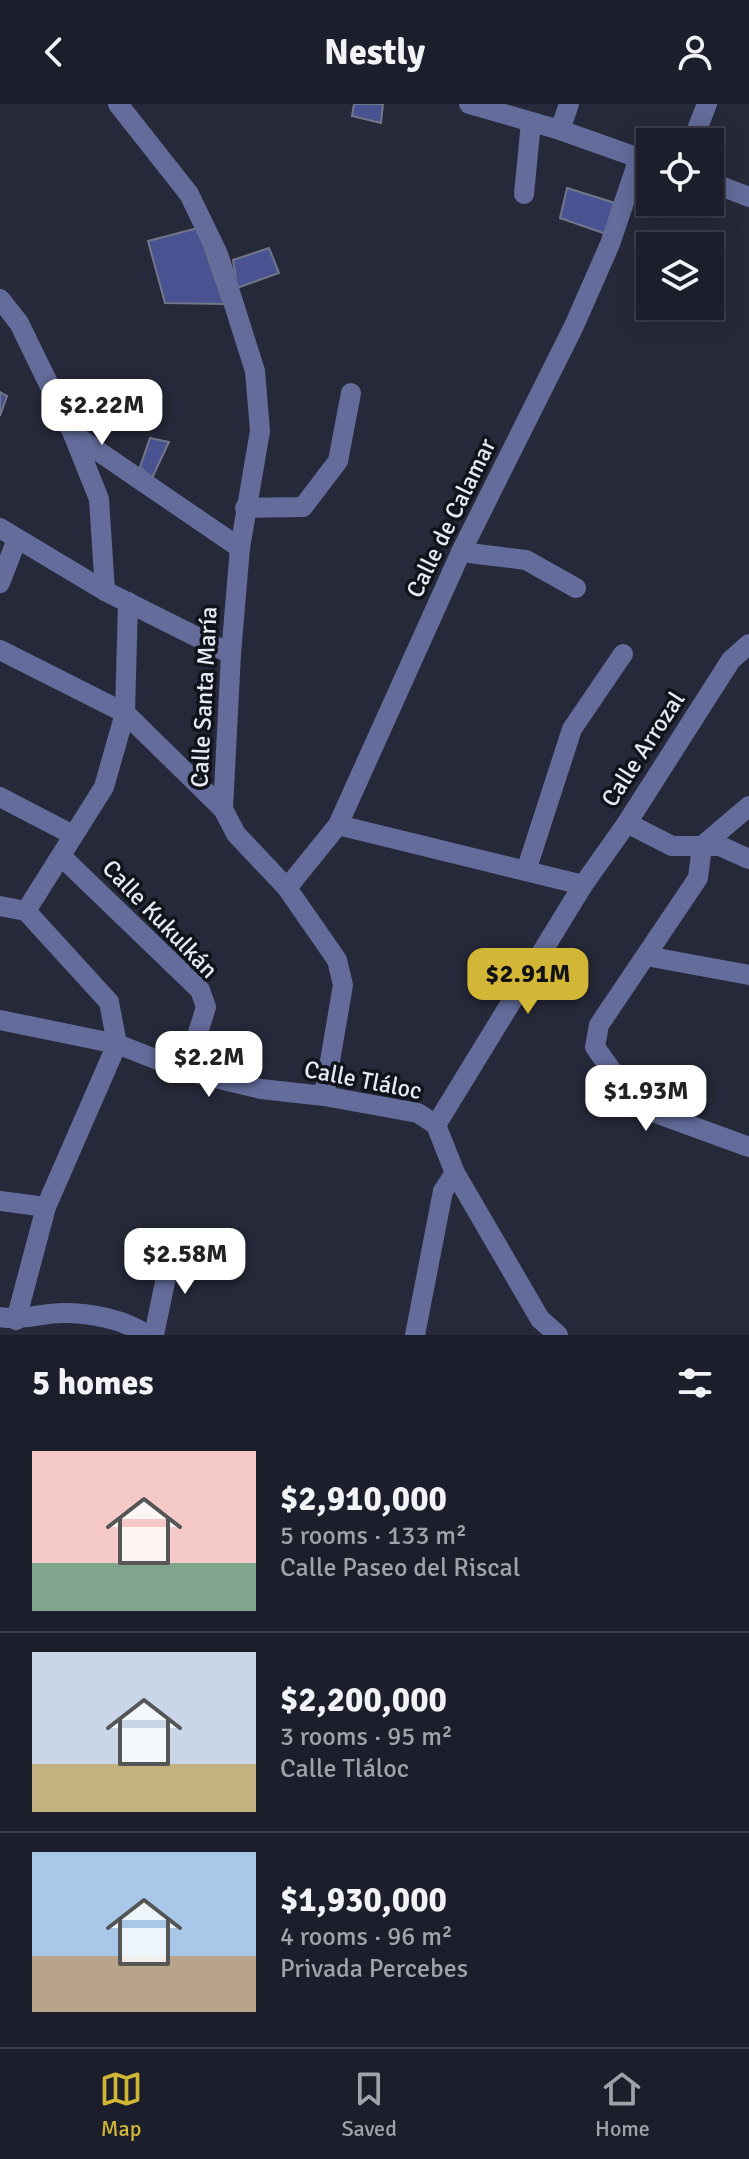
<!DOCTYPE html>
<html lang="en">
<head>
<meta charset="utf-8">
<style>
  body { margin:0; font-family:Signika,sans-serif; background:#292c37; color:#f1f3f6; height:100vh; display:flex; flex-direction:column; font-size:30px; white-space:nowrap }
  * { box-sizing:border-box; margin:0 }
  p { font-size:26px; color:#a0a2a9 }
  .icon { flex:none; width:44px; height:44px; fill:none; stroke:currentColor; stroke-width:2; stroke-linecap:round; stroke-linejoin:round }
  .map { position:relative; height:1231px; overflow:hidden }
  .panel { display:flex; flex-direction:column; background:#1c1f2b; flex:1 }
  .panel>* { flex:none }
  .controls { position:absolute; left:636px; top:24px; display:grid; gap:16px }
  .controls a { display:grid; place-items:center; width:88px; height:88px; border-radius:0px; background:#1c1f2b; box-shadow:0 4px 20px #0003,0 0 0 2px #3a3d47; font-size:40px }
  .price { position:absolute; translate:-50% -68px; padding:0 18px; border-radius:16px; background:#fff; color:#222; font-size:26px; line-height:52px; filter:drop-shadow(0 2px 4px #0008) }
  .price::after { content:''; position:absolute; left:50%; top:48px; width:24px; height:18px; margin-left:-12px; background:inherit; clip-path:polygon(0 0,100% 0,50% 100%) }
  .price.active { background:#d2b635; color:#111 }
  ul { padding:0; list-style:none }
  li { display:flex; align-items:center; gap:24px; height:200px; padding:0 32px }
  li+li { border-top:2px solid #3a3d47 }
  li span { display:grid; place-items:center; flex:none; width:224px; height:160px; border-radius:0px; color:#555 }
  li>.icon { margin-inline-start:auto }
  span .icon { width:96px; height:96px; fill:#fffc; stroke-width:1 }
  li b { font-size:34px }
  h2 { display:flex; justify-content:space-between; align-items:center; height:96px; padding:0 32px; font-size:34px }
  header { display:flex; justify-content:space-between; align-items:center; height:104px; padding:0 32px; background:#1c1f2b; font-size:36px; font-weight:800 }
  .dock { display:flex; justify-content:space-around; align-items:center; height:112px; border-top:2px solid #3a3d47; background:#1c1f2b; font-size:22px; color:#a0a2a9 }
  .dock a { display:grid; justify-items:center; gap:4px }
  .dock .active { color:#d2b635 }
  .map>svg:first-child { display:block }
  .building { fill:#4a5392; stroke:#727689; stroke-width:2 }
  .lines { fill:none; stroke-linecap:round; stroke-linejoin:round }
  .minor { stroke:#636c9a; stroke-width:20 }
  .labels { text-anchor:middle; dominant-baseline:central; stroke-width:7; stroke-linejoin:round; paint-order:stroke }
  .street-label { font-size:24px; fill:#e7eaf5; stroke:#11131a }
</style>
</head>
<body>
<header><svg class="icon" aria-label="back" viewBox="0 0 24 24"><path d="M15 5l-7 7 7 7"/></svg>Nestly<svg class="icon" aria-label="person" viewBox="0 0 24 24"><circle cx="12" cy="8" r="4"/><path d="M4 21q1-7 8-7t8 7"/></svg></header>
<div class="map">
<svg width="749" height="1231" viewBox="0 0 749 1231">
  <rect width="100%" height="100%" fill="#262939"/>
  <!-- building -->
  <g class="building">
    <path d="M 354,0 L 383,0 L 381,19 L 352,12 Z"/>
    <path d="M 567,84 L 618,100 L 606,130 L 560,114 Z"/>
    <path d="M 198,124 L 224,200 L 165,199 L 148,137 Z"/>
    <path d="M 269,144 L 279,169 L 237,184 L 233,156 Z"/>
    <path d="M 0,288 L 7,292 L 0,312 Z"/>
    <path d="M 150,334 L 169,338 L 152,374 L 140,363 Z"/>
  </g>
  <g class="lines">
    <!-- minor -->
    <g class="minor">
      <path d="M 118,0 L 189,90 L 218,150 L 255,267 L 260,327 L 240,444 L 231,550 L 223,705 L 236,730 L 287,784 L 337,856 L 343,881 L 324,992"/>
      <path d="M 469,0 L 560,26 L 650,58"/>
      <path d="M 560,26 L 569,0"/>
      <path d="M 692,38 L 707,0"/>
      <path d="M 710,78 L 749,93"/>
      <path d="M 524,90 L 531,18"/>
      <path d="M 0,195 L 19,219 L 73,330 L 99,395 L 105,487"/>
      <path d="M 73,330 L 240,444"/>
      <path d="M 245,404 L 303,403 L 338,357 L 351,289"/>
      <path d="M 0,424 L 105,487 L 231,550"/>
      <path d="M 461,448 L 526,456 L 576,484"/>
      <path d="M 0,479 L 17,435"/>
      <path d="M 0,546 L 125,609 L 223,705"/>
      <path d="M 0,693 L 73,731"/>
      <path d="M 627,719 L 672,742 L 720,742 L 749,755"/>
      <path d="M 338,721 L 583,781"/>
      <path d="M 702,742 L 698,774 L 599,921 L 595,943 L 627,988 L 656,1009 L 749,1043"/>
      <path d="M 702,742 L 749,702"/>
      <path d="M 62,753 L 200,886 L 206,903 L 186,967"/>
      <path d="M 526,767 L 572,625 L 623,550"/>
      <path d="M 287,784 L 338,721 L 461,448 L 574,222 L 610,140 L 639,54"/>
      <path d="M 0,802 L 26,807"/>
      <path d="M 26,807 L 104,683 L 125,609 L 128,498"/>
      <path d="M 646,852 L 749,871"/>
      <path d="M 0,916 L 117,940 L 186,967 L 261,985 L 324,992 L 418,1009 L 436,1021"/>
      <path d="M 436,1021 L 583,781 L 627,719 L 731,556 L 749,540"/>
      <path d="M 436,1021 L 455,1069 L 540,1215 L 558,1231"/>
      <path d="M 0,1097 L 46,1103"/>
      <path d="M 0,1213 C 22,1217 41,1209 63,1209 C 91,1209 124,1215 147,1231"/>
      <path d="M 16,1216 L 46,1103 L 117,940 L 109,898 L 26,807"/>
      <path d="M 154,1231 L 172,1144"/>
      <path d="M 415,1231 L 443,1087 L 455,1069"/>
    </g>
  </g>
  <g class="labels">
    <!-- street labels -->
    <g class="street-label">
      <text transform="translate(451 414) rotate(-64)">Calle de Calamar</text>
      <text transform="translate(204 593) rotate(-87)">Calle Santa María</text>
      <text transform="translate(643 645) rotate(-57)">Calle Arrozal</text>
      <text transform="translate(160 815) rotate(46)">Calle Kukulkán</text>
      <text transform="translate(363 976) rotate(11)">Calle Tláloc</text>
    </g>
  </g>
</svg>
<div class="controls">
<a><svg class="icon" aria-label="locate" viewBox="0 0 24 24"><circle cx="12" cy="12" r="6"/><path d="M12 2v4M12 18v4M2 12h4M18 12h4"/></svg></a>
<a><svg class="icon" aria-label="layers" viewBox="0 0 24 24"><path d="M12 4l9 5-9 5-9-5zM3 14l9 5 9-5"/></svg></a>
</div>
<b class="price" style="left:102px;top:343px">$2.22M</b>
<b class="price active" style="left:528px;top:912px">$2.91M</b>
<b class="price" style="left:209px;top:995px">$2.2M</b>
<b class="price" style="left:646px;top:1029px">$1.93M</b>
<b class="price" style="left:185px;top:1192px">$2.58M</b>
</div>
<section class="panel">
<h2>5 homes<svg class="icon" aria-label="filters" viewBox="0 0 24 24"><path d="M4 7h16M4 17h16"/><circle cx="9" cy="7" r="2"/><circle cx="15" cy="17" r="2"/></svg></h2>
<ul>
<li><span style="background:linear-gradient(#f6c9c9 70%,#7fa58c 0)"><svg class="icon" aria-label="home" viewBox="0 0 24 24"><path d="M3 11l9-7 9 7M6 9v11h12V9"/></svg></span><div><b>$2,910,000</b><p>5 rooms · 133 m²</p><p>Calle Paseo del Riscal</p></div></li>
<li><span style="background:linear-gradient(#c9d6e8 70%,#c2b280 0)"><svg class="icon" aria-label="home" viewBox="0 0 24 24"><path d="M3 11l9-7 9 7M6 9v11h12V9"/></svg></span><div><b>$2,200,000</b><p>3 rooms · 95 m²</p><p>Calle Tláloc</p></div></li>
<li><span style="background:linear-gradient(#a9c7e8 65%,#b9a48a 0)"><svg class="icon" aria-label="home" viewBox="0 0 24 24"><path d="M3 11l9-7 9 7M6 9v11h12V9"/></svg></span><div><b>$1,930,000</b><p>4 rooms · 96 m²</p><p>Privada Percebes</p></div></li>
</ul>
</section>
<nav class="dock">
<a class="active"><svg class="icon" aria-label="map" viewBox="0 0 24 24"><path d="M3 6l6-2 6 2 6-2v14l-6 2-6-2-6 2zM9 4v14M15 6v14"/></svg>Map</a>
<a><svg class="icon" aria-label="saved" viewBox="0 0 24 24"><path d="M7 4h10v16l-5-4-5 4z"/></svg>Saved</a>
<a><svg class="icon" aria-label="home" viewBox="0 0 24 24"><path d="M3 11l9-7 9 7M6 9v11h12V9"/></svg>Home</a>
</nav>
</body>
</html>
